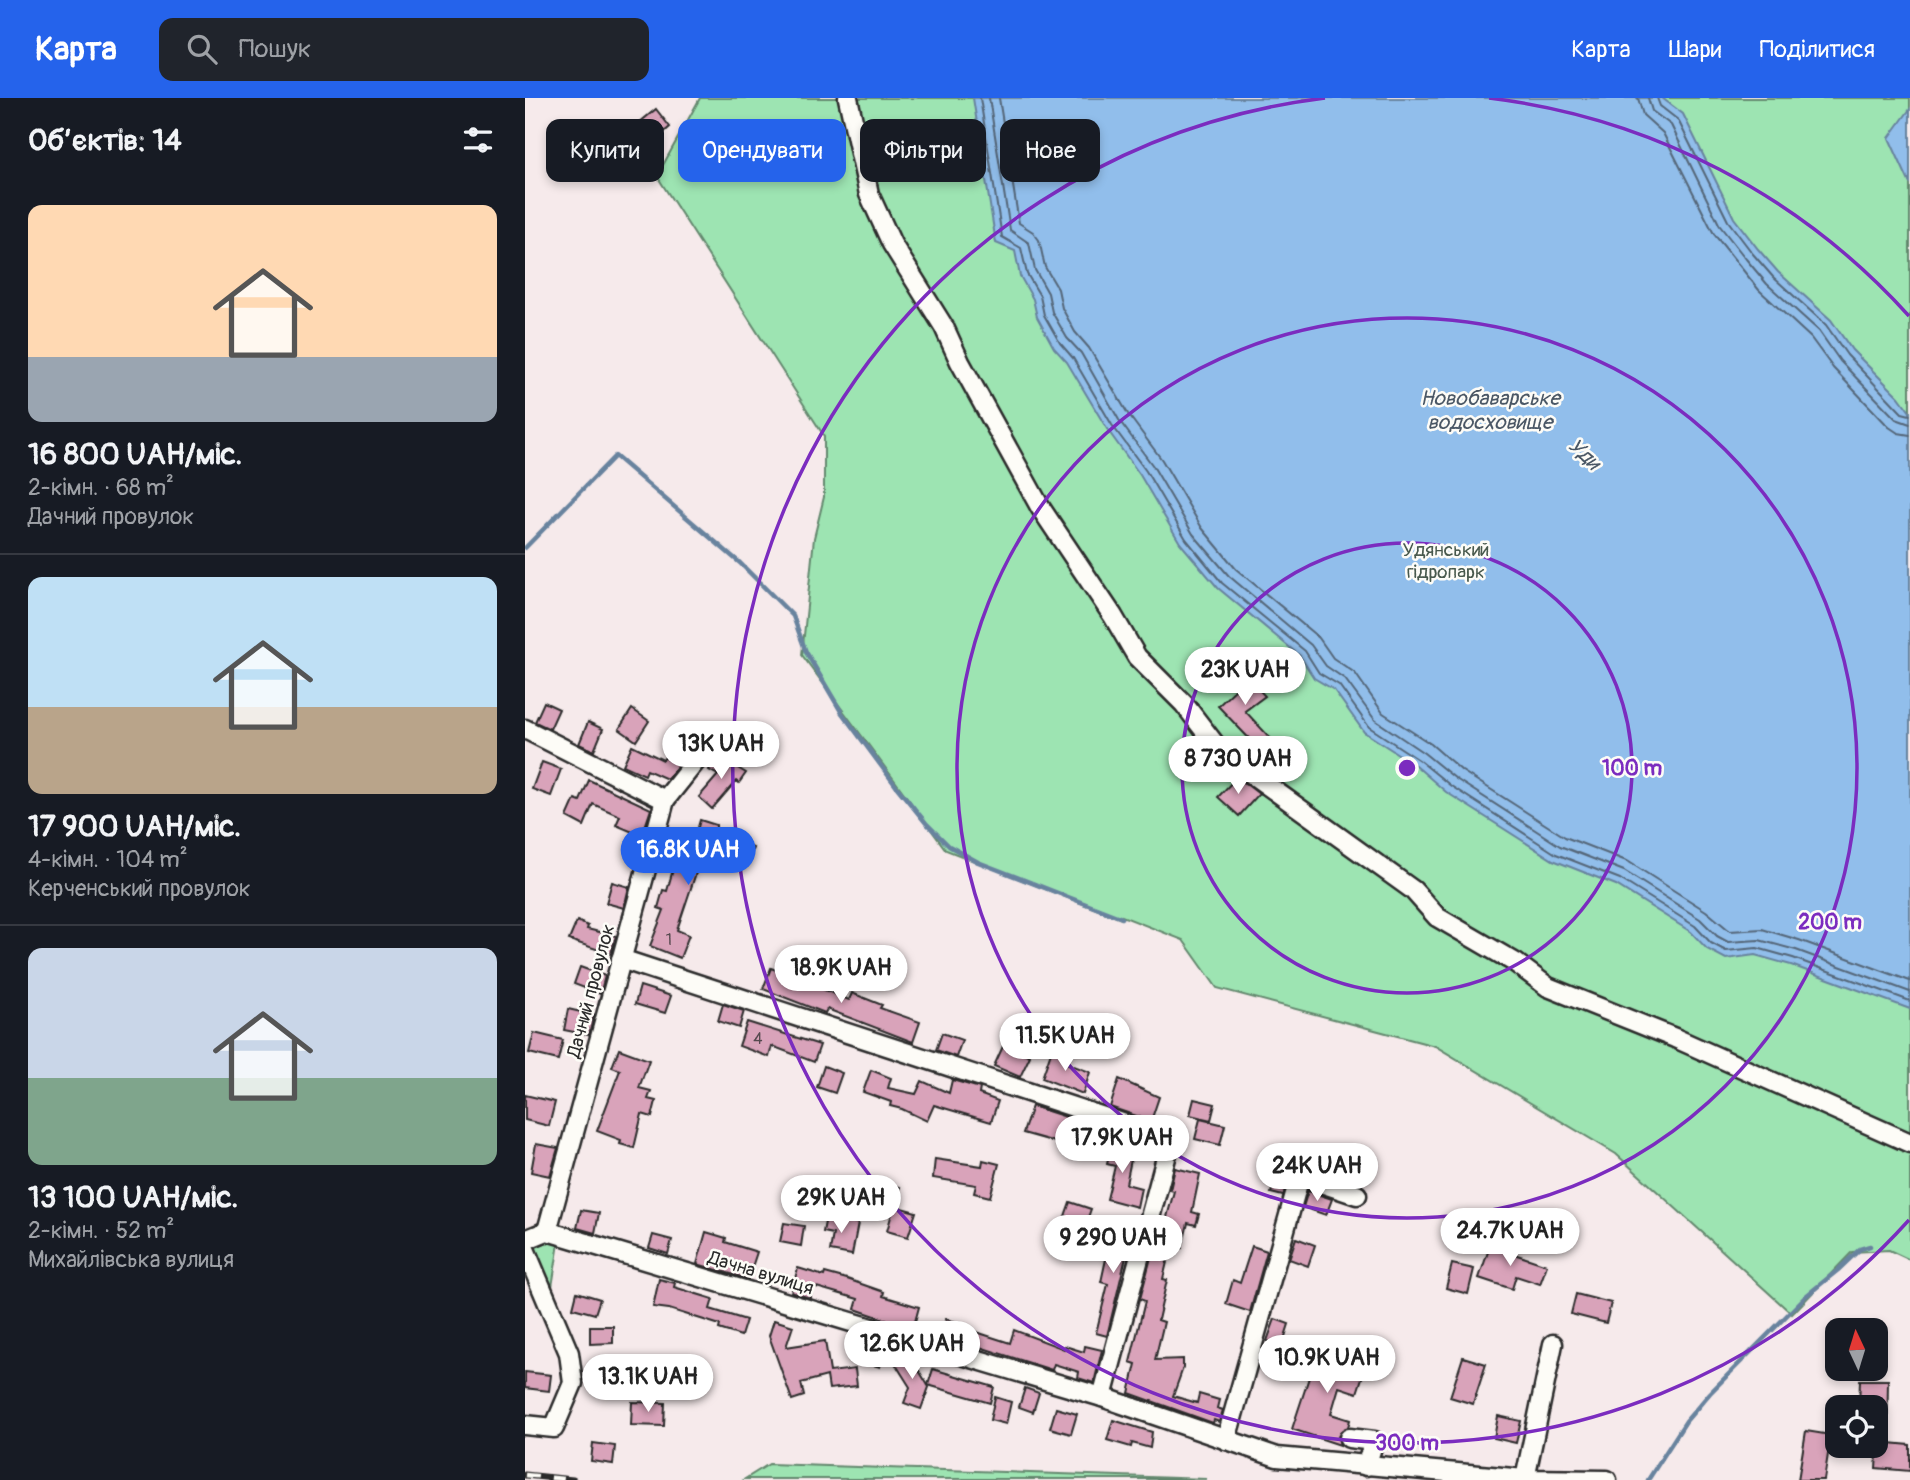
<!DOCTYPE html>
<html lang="uk">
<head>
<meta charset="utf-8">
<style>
  body { margin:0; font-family:Pangolin,sans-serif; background:#20242c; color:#f1f3f6; height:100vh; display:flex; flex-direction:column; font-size:26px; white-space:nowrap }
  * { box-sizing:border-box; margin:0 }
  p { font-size:23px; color:#9ea1a6 }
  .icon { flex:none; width:38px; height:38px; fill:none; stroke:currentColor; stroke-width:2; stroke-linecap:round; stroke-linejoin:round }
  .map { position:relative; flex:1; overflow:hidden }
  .sheet { display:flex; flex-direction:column; background:#171b24; width:525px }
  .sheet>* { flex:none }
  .hud { position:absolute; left:21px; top:21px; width:665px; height:63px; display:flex; gap:14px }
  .needle { width:46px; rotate:356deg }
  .controls { position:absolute; left:1300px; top:1220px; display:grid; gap:14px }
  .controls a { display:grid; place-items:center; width:63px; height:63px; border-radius:14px; background:#171b24; box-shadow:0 4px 10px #0003; font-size:35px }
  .price { position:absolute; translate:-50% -60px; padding:0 16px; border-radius:24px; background:#fff; color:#222; font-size:23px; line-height:46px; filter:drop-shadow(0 2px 4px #0008) }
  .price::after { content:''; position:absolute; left:50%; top:42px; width:21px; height:16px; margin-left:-10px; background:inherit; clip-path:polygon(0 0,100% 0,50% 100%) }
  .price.active { background:#2563eb; color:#fff }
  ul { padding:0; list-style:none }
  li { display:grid; align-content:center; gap:14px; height:371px; padding:0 28px }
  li+li { border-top:2px solid #363941 }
  li span { display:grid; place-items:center; height:217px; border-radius:14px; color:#555 }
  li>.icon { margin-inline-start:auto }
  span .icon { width:126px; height:126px; fill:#fffc; stroke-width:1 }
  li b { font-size:30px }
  h2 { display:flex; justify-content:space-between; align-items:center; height:84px; padding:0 28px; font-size:30px }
  .pill { padding:0 24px; border-radius:14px; background:#171b24; box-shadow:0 4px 10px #0003; font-size:24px; line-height:63px }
  .pill.active { background:#2563eb; color:#fff }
  header { display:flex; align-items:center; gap:42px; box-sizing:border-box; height:98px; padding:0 35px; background:#2563eb; color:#fff }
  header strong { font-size:33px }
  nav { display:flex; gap:38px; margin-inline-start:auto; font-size:24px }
  .search { width:490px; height:63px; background:#20242c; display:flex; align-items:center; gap:18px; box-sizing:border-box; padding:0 24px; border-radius:14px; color:#9ea1a6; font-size:26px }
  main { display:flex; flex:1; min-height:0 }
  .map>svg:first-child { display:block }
  .green { fill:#9de4b2; stroke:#64886e; stroke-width:2 }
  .water { fill:#91beeb; stroke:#68839e; stroke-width:2 }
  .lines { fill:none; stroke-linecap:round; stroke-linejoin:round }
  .shore { stroke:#546678; stroke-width:2 }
  .stream { stroke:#68839e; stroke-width:4.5 }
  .building { fill:#d9a3ba; stroke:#2b2b2b; stroke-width:2 }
  .minor-casing { stroke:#2b2b2b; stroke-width:23 }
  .minor { stroke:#fdfcf7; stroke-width:18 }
  .rail-casing { stroke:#2b2b2b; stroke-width:7 }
  .rail { stroke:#fdfcf7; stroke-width:4.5; stroke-dasharray:13; stroke-linecap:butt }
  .ring { fill:none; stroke:#7b2cbf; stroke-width:3.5 }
  .labels { text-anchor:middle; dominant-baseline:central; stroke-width:5; stroke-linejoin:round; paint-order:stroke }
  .number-label { font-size:16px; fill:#56494f }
  .park-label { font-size:19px; fill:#48594d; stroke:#fdfcf7 }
  .street-label { font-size:19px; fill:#2b2b2b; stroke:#fdfcf7 }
  .water-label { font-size:21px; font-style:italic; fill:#4a5765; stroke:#fdfcf7 }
  .centre { fill:#7b2cbf; stroke:#fdfcf7; stroke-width:3.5 }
  .ring-label { font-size:21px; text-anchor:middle; font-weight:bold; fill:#7b2cbf; stroke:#fdfcf7; stroke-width:5; stroke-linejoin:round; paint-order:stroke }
</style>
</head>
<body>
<header>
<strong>Карта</strong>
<div class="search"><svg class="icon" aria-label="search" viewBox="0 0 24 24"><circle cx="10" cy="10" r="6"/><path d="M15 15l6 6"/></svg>Пошук</div>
<nav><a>Карта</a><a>Шари</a><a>Поділитися</a></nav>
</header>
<main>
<section class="sheet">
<h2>Об’єктів: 14<svg class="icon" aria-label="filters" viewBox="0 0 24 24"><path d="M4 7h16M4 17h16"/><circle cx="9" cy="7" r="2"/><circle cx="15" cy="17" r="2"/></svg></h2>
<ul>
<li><span style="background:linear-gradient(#ffd9b3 70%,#9aa5b1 0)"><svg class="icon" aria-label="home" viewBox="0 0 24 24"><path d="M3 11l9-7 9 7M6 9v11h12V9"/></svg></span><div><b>16 800 UAH/міс.</b><p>2-кімн. · 68 m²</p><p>Дачний провулок</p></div></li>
<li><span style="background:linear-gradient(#bfe0f5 60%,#b9a48a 0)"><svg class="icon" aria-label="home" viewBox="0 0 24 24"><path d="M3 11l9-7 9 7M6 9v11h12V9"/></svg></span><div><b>17 900 UAH/міс.</b><p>4-кімн. · 104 m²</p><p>Керченський провулок</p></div></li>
<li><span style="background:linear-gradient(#c9d6e8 60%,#7fa58c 0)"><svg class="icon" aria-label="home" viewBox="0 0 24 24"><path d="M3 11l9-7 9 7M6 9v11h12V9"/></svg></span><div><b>13 100 UAH/міс.</b><p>2-кімн. · 52 m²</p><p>Михайлівська вулиця</p></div></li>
</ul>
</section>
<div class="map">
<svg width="1385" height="1382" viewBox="0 0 1385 1382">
  <rect width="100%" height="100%" fill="#f6eaeb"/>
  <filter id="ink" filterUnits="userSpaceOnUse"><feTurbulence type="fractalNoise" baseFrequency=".0143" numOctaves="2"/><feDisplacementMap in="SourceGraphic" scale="14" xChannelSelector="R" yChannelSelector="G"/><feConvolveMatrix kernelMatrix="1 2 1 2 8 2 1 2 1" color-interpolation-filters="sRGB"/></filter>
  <g filter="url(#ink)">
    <!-- green -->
    <g class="green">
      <path d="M 175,0 L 1385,0 L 1385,1162 L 1364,1152 L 1327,1154 L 1267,1216 L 1091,1056 L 910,948 L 692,890 L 658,842 L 597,818 L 596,821 L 421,752 L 277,557 L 289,440 L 299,399 L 299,338 L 132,78 Z"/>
      <path d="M 16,1140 L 34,1145 L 27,1189 L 9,1158 L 9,1147 Z"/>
      <path d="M 244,1366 L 682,1381 L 220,1381 Z"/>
    </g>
    <!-- water -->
    <g class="water">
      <path d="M 448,0 L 1137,0 L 1158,16 L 1209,120 L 1233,151 L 1253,174 L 1306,222 L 1327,252 L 1374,299 L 1385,314 L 1385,911 L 1266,867 L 1230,857 L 1201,861 L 1182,851 L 1166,834 L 1091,787 L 1028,762 L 921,694 L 890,667 L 839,634 L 809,592 L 789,580 L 775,558 L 693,490 L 655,445 L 615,377 L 582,331 L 542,264 L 529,250 L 512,219 L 508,201 L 495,178 L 490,153 L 471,145 Z"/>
      <path d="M 1385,11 L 1385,86 L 1364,40 Z"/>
    </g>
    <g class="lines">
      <!-- shore -->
      <g class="shore">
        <path d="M 455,0 L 477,139 L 496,150 L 502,176 L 515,198 L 519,217 L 535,245 L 548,260 L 587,327 L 621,373 L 661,441 L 697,485 L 780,553 L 794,575 L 814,587 L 844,629 L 894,662 L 926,688 L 1031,756 L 1095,781 L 1170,828 L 1186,845 L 1201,853 L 1232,850 L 1268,860 L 1385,903"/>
        <path d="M 464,0 L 485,132 L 504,145 L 510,172 L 523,195 L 527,214 L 542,240 L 556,255 L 594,322 L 628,368 L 668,436 L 704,478 L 786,547 L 801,568 L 820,581 L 850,622 L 899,655 L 931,681 L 1035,748 L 1099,773 L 1175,821 L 1192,838 L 1203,844 L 1234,842 L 1271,852 L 1385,894"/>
        <path d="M 474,0 L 494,125 L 508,134 L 514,142 L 520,169 L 533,191 L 537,210 L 550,234 L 564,250 L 603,316 L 637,362 L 677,430 L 711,471 L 794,540 L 808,560 L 830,575 L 858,615 L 906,646 L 937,673 L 1040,739 L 1104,764 L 1181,813 L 1205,833 L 1237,831 L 1274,842 L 1385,883"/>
        <path d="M 1113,0 L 1118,17 L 1138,35 L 1189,136 L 1234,192 L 1286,240 L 1308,270 L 1364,329 L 1373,335 L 1385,337"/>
        <path d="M 1123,0 L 1127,13 L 1146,27 L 1195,128 L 1221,161 L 1242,186 L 1294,233 L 1315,263 L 1371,321 L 1385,326"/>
        <path d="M 1132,0 L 1135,8 L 1153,22 L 1203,123 L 1228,156 L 1248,179 L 1301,227 L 1322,257 L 1377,315 L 1385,317"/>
      </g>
      <!-- stream -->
      <g class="stream">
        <path d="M 0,450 L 90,358 L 215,465 L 268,518 L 281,554 L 317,615 L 371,688 L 401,725 L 424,748 L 453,764 L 597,820"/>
        <path d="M 1123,1382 L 1161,1323 L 1185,1295 L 1281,1198 L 1313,1172 L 1335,1151 L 1345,1148"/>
      </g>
    </g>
    <!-- building -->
    <g class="building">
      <path d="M 131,11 L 145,29 L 129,43 L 114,25 Z"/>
      <path d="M 90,38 L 104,55 L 93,64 L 78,47 Z"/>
      <path d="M 709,565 L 740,598 L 720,613 L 748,643 L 737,654 L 693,608 L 713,589 L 699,573 Z"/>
      <path d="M 19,604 L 34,611 L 25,631 L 10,624 Z"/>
      <path d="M 107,611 L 124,623 L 111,643 L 94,631 Z"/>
      <path d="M 63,624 L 78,631 L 69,653 L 54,646 Z"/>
      <path d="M 107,647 L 138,662 L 140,659 L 154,666 L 142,681 L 122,672 L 120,677 L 98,667 Z"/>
      <path d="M 191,657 L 221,675 L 214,685 L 211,683 L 187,711 L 174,699 L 193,677 L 184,672 Z"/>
      <path d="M 17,664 L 36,671 L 26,698 L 7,691 Z"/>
      <path d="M 712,679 L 734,696 L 714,718 L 693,699 Z"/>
      <path d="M 64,682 L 126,711 L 117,738 L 91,727 L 95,718 L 68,706 L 59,728 L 42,719 L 50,701 L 55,703 Z"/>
      <path d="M 175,722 L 191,727 L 191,735 L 228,750 L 223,762 L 181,745 L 152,832 L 164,837 L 155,860 L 125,848 L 139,812 L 133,810 L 138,792 L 142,793 L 152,757 L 164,761 Z"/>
      <path d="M 87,784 L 104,789 L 99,810 L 81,805 Z"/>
      <path d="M 52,823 L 63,828 L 62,831 L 91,838 L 86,856 L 44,842 Z"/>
      <path d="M 55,869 L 80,878 L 75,896 L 49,886 Z"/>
      <path d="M 246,870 L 324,902 L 327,895 L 357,907 L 355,910 L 395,924 L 388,944 L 302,911 L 300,915 L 238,891 Z"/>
      <path d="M 115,888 L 146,898 L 140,915 L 110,906 Z"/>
      <path d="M 198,906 L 219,913 L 214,930 L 193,923 Z"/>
      <path d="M 43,911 L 69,917 L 64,937 L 39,932 Z"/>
      <path d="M 222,924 L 295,947 L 289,964 L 247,948 L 244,959 L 214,948 Z"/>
      <path d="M 9,935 L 38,942 L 33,962 L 4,955 Z"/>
      <path d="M 417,935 L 437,942 L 431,959 L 411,952 Z"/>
      <path d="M 479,946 L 505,958 L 495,979 L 469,968 Z"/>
      <path d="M 94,951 L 124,962 L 114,990 L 126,993 L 123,1001 L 131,1003 L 127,1019 L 117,1016 L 109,1050 L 95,1046 L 96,1042 L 72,1033 L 95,972 L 87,969 Z"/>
      <path d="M 527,951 L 544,957 L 541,965 L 565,974 L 558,996 L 517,980 Z"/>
      <path d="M 299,968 L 317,975 L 310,995 L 292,989 Z"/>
      <path d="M 346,972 L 366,980 L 363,990 L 391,996 L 397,983 L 424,995 L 427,982 L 455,990 L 454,996 L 473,1003 L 466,1024 L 409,1007 L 402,1023 L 377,1011 L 365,1008 L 366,1004 L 338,994 Z"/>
      <path d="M 594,981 L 634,999 L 626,1023 L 585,1009 Z"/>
      <path d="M 0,997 L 30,1004 L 24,1028 L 0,1022 Z"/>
      <path d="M 669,1001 L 690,1006 L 686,1022 L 665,1017 Z"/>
      <path d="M 507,1008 L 563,1026 L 555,1051 L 498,1035 Z"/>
      <path d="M 675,1021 L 700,1027 L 695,1047 L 670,1041 Z"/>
      <path d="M 588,1042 L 609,1047 L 601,1086 L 616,1090 L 612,1109 L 582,1101 L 590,1068 L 582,1066 Z"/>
      <path d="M 11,1046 L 33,1050 L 25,1078 L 6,1074 Z"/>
      <path d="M 410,1061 L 457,1068 L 458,1062 L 474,1066 L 465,1099 L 449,1095 L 451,1087 L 408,1080 Z"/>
      <path d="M 754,1069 L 766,1072 L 758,1098 L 746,1095 Z"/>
      <path d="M 650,1070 L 675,1076 L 667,1114 L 674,1116 L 671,1127 L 663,1125 L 657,1150 L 646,1147 L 638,1181 L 642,1182 L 633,1222 L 639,1224 L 630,1262 L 658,1261 L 658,1270 L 648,1298 L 672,1305 L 674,1296 L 694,1302 L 692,1310 L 698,1312 L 694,1324 L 689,1322 L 688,1325 L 604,1295 L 611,1266 L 605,1264 L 620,1203 L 615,1201 L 629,1148 L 634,1149 L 649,1093 L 645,1092 Z"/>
      <path d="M 357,1086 L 375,1089 L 372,1103 L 354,1100 Z"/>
      <path d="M 783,1093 L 807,1101 L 801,1117 L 778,1109 Z"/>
      <path d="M 545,1104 L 566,1111 L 561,1125 L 540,1118 Z"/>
      <path d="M 369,1108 L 391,1114 L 383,1139 L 362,1133 Z"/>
      <path d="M 56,1112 L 74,1115 L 70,1135 L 52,1130 Z"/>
      <path d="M 301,1119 L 333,1125 L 327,1157 L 305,1153 L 308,1136 L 298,1134 Z"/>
      <path d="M 259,1125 L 279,1128 L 276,1148 L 255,1144 Z"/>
      <path d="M 588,1129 L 607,1134 L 582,1238 L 571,1235 L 583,1186 L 576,1184 Z"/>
      <path d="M 181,1134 L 201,1140 L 200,1144 L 232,1154 L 223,1181 L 172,1166 Z"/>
      <path d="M 128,1137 L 147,1142 L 143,1156 L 124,1150 Z"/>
      <path d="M 771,1140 L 790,1147 L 783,1168 L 764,1161 Z"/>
      <path d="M 727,1148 L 742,1153 L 725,1214 L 701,1206 L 708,1182 L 715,1185 Z"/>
      <path d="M 965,1148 L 1022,1167 L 1015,1186 L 991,1178 L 987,1191 L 954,1180 Z"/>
      <path d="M 927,1166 L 949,1171 L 943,1196 L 921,1190 Z"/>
      <path d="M 273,1170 L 299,1178 L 300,1175 L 322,1181 L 359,1194 L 358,1198 L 394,1209 L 388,1231 L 330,1211 L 333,1201 L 288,1188 L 285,1200 L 266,1194 Z"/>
      <path d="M 134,1181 L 150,1185 L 149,1189 L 188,1201 L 185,1211 L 221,1222 L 216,1238 L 194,1231 L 195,1227 L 144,1211 L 128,1209 Z"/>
      <path d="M 52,1194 L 75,1201 L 70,1216 L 48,1210 Z"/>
      <path d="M 1051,1196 L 1086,1205 L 1081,1225 L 1046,1216 Z"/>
      <path d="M 421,1221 L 446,1229 L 445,1232 L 485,1245 L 489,1232 L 539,1251 L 540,1248 L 559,1254 L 560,1248 L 577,1252 L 569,1285 L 553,1280 L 554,1274 L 529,1266 L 527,1272 L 417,1237 Z"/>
      <path d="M 750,1221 L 764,1226 L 757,1248 L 742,1243 Z"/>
      <path d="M 249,1222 L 268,1228 L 261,1249 L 300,1243 L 305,1274 L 330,1271 L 332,1288 L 304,1291 L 302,1278 L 276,1285 L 279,1298 L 267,1302 L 244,1238 Z"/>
      <path d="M 65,1228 L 88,1228 L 88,1245 L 65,1246 Z"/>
      <path d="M 336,1249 L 359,1256 L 355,1269 L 332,1262 Z"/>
      <path d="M 794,1249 L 842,1265 L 832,1295 L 814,1289 L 806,1316 L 825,1322 L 823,1329 L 815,1334 L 813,1339 L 815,1347 L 767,1331 Z"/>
      <path d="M 382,1253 L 404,1289 L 396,1311 L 379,1305 L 385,1289 L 368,1262 Z"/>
      <path d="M 938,1259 L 961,1266 L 948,1306 L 925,1299 Z"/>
      <path d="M 408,1271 L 469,1289 L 465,1305 L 403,1287 Z"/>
      <path d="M 0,1274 L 26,1277 L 24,1293 L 0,1290 Z"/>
      <path d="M 1335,1282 L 1363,1282 L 1362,1344 L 1351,1344 L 1351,1309 L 1334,1309 Z"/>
      <path d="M 500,1290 L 514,1295 L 508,1314 L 494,1309 Z"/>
      <path d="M 470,1299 L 486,1304 L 481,1326 L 465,1322 Z"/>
      <path d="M 107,1304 L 140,1305 L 139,1328 L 106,1327 Z"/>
      <path d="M 531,1310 L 552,1316 L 546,1336 L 525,1330 Z"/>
      <path d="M 973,1318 L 996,1323 L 991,1345 L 969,1340 Z"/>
      <path d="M 588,1322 L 627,1334 L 625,1350 L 607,1345 L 606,1349 L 582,1342 Z"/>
      <path d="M 1281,1333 L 1306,1337 L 1299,1382 L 1273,1382 Z"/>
      <path d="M 1353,1344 L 1385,1347 L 1385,1373 L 1351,1370 Z"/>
      <path d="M 68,1345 L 90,1348 L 88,1366 L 66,1363 Z"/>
    </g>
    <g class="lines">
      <!-- minor casing -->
      <g class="minor-casing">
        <g id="minor">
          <path d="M 323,0 L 344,96 L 367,146 L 419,229 L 435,264 L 515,409 L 588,518 L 612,559 L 659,606 L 696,654 L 888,792 L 912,819 L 991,865 L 1023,889 L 1150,940 L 1385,1045"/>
          <path d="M 0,631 L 140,702"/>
          <path d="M 96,861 L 646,1041 L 577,1299"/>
          <path d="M 22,1133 L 140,702 L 190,639"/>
          <path d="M 0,1142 L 22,1133 L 577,1299 L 752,1359 L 1000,1381 L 1082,1382"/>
          <path d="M 0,1151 L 44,1255 L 48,1285 L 29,1330 L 0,1327"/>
          <path d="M 824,1340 L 849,1343 L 841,1368"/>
          <path d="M 701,1342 L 775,1078 L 832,1097"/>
          <path d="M 1000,1381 L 1028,1246"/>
        </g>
      </g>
      <!-- minor -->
      <use href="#minor" class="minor"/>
      <!-- rail casing -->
      <g class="rail-casing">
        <path id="rail" d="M 0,1377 L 48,1382"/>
      </g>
      <!-- rail -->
      <use href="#rail" class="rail"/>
    </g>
  </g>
  <!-- distance rings -->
  <g class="ring">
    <circle cx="882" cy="670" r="225"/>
    <circle cx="882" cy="670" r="450"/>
    <path d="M1384 1122A675 675 0 1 1 800 0M964 0A675 675 0 0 1 1384 218"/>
  </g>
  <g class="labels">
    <!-- number labels -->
    <g class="number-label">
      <text x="144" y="842">1</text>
      <text x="233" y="941">4</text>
    </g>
    <!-- park labels -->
    <g class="park-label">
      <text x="921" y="452">Удянський<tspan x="921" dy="22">гідропарк</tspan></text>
    </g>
    <!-- street labels -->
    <g class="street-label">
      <text transform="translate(66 893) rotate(-75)">Дачний провулок</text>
      <text transform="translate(236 1175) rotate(17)">Дачна вулиця</text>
    </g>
    <!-- water labels -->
    <g class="water-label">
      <text x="965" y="300">Новобаварське<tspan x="965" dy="24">водосховище</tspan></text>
      <text transform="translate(1059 356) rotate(43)">Уди</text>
    </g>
  </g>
  <circle cx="882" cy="670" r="10" class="centre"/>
  <g class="ring-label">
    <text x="1107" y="677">100 m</text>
    <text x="1305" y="831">200 m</text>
    <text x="882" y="1352">300 m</text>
  </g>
</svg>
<div class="controls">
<a><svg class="needle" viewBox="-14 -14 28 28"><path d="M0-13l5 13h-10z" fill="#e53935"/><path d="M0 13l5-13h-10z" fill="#9ea1a6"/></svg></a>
<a><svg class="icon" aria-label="locate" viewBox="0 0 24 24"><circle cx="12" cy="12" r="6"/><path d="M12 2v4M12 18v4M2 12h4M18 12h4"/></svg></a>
</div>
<b class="price" style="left:720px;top:609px">23K UAH</b>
<b class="price" style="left:196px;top:683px">13K UAH</b>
<b class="price" style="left:713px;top:698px">8 730 UAH</b>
<b class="price active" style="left:163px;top:789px">16.8K UAH</b>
<b class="price" style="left:316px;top:907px">18.9K UAH</b>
<b class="price" style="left:540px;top:975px">11.5K UAH</b>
<b class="price" style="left:597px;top:1077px">17.9K UAH</b>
<b class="price" style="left:792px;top:1105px">24K UAH</b>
<b class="price" style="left:316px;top:1137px">29K UAH</b>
<b class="price" style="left:985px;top:1170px">24.7K UAH</b>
<b class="price" style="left:588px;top:1177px">9 290 UAH</b>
<b class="price" style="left:387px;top:1283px">12.6K UAH</b>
<b class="price" style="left:802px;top:1297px">10.9K UAH</b>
<b class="price" style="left:123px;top:1316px">13.1K UAH</b>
<div class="hud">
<a class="pill">Купити</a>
<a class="pill active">Орендувати</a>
<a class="pill">Фільтри</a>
<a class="pill">Нове</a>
</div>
</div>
</main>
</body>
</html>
